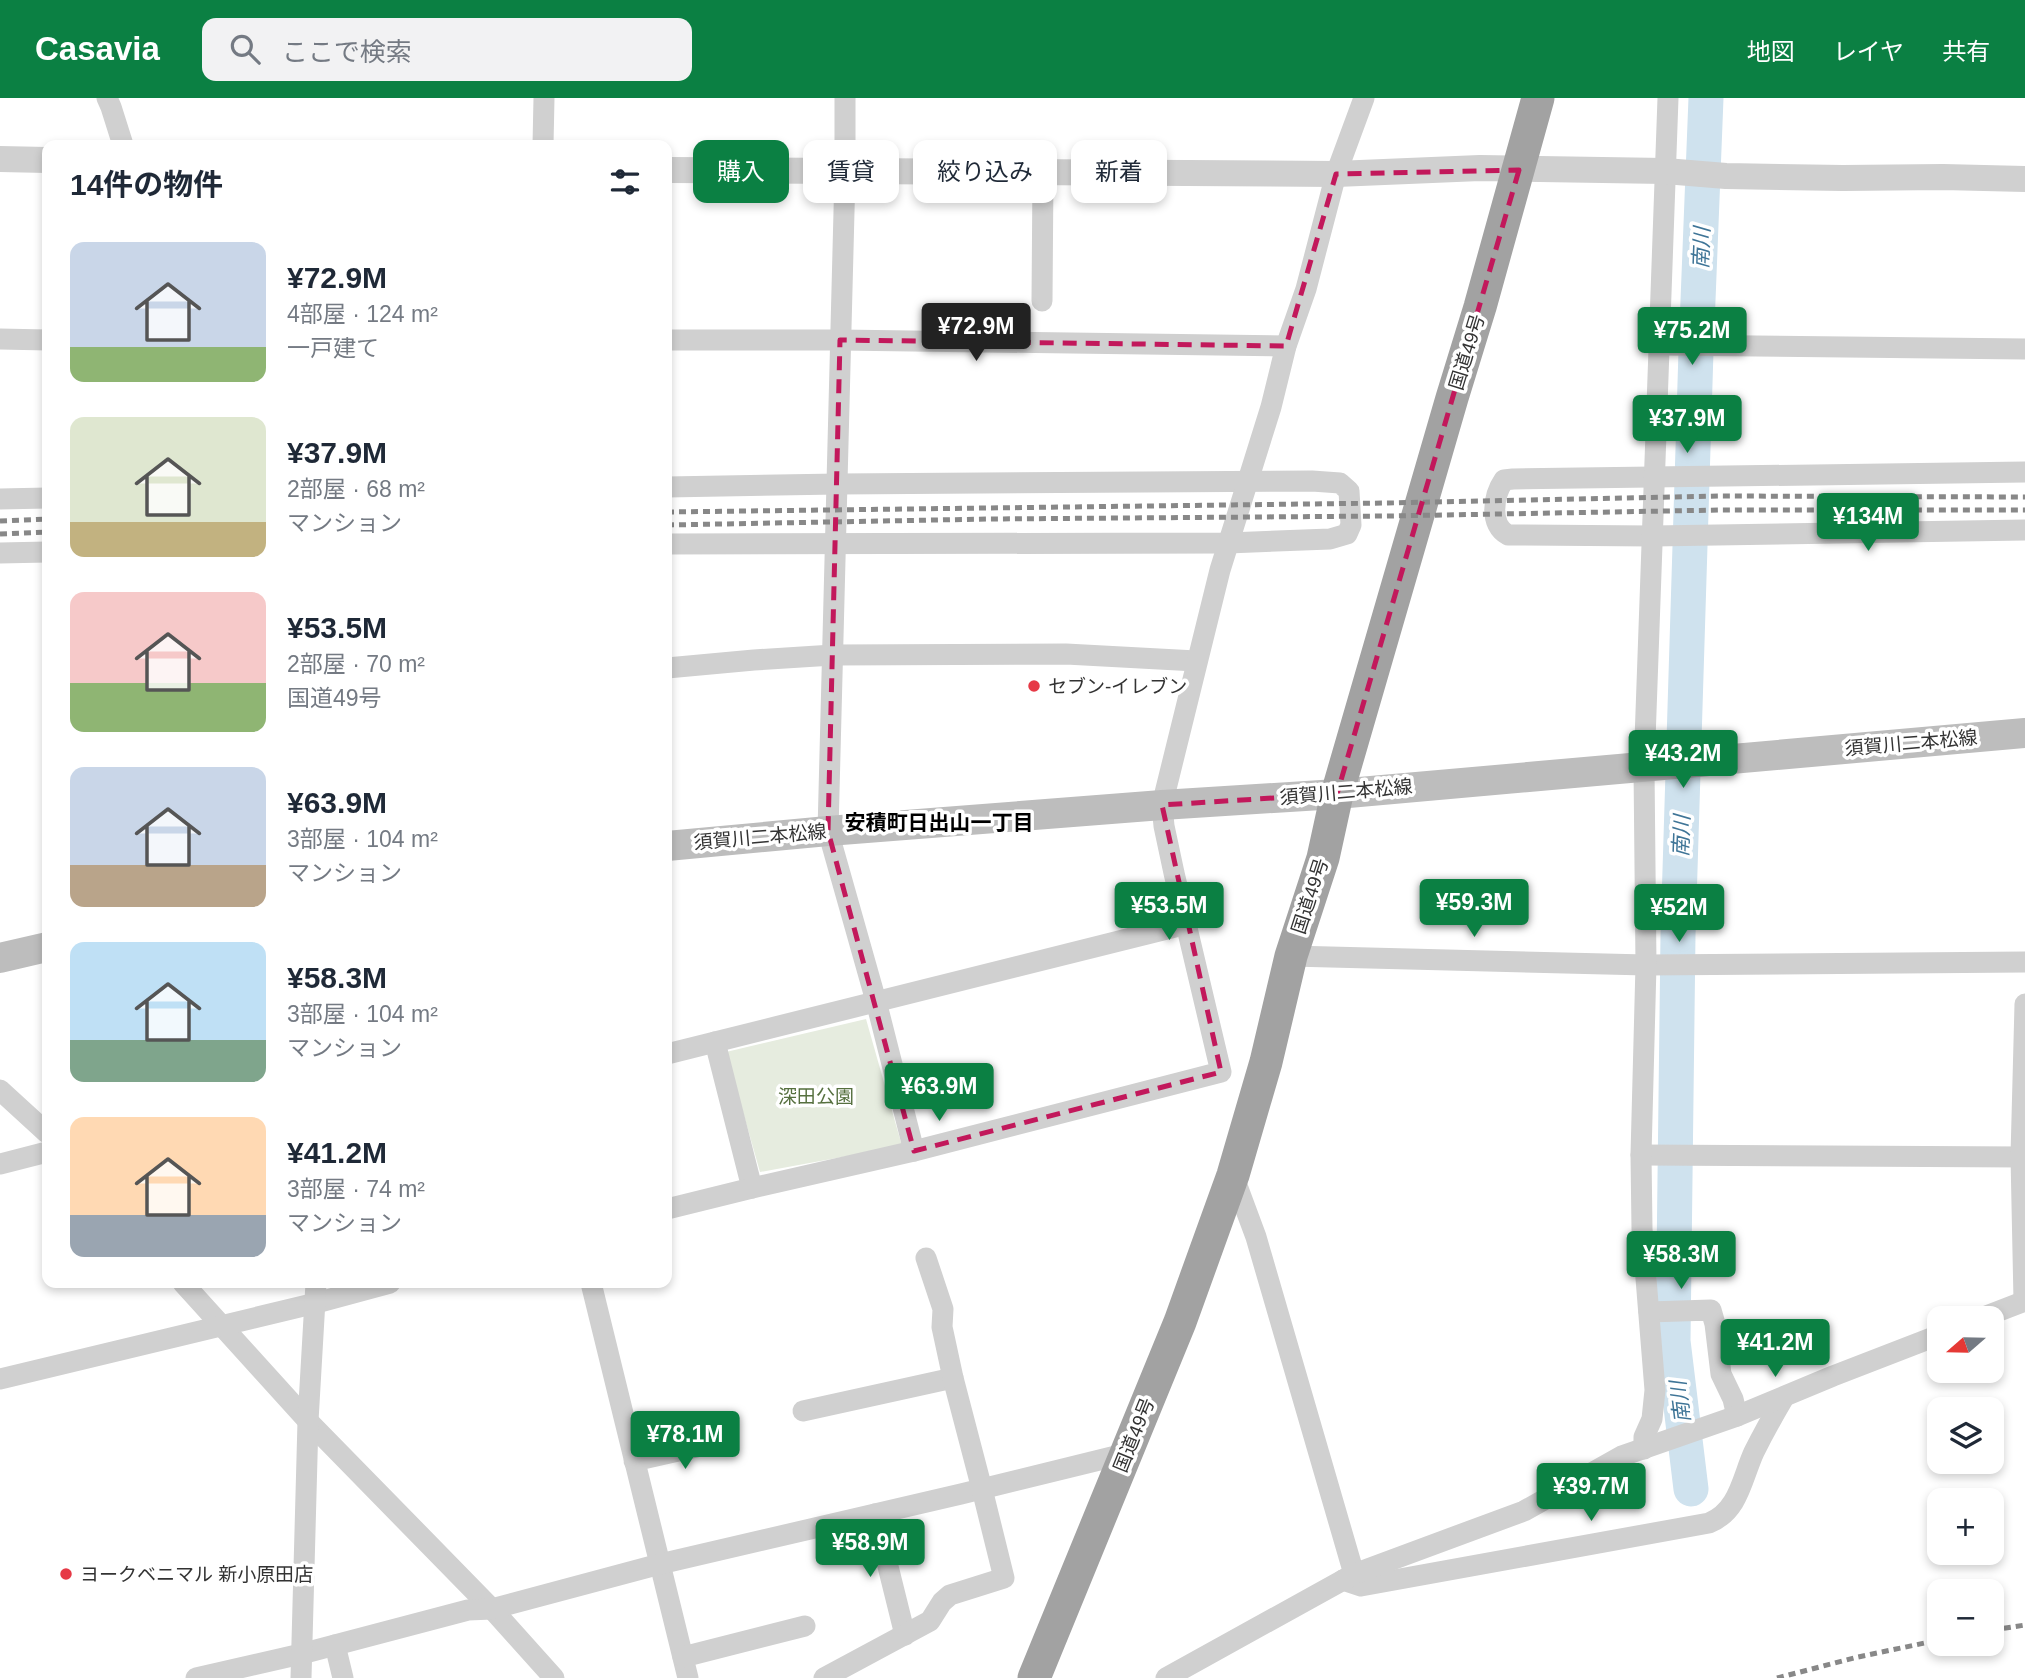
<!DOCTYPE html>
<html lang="ja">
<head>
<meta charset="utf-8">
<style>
  body { margin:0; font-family:Arial,"Noto Sans JP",sans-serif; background:#f2f2f3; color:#1f2937; height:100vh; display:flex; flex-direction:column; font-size:26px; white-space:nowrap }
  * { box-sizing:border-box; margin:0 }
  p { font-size:23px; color:#747a83 }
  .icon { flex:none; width:38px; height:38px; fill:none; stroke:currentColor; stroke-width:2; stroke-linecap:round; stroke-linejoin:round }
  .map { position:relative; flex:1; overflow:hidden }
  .panel { position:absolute; left:42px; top:42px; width:630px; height:1148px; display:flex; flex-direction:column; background:#fff; border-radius:14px; box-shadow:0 4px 10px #0003 }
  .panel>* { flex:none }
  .hud { position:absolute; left:693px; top:42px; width:665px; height:63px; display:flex; gap:14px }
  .needle { width:46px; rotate:250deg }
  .fabs { position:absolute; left:1927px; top:1208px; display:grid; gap:14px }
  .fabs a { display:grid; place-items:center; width:77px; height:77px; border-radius:14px; background:#fff; box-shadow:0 4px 10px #0003; font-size:35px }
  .price { position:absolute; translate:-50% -60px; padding:0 16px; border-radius:7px; background:#0b8043; color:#fff; font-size:23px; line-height:46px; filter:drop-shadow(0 2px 4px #0008) }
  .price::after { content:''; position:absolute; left:50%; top:42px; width:21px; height:16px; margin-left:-10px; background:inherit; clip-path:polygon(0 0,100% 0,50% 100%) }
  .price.on { background:#222; color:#fff }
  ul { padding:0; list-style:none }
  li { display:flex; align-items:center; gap:21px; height:175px; padding:0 28px }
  li span { display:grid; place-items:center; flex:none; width:196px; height:140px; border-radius:14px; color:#555 }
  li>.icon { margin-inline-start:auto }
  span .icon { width:84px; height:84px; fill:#fffc; stroke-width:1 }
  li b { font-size:30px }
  h2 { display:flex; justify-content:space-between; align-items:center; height:84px; padding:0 28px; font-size:30px }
  .chip { padding:0 24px; border-radius:14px; background:#fff; box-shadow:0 4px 10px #0003; font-size:24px; line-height:63px }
  .chip.on { background:#0b8043; color:#fff }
  header { display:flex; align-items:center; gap:42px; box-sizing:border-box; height:98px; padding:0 35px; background:#0b8043; color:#fff }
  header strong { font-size:33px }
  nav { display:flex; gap:38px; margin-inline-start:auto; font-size:24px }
  .search { width:490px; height:63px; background:#f2f2f3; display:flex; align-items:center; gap:18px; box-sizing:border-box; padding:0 24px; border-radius:14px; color:#747a83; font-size:26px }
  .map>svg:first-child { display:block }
  .green { fill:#e6ecdf }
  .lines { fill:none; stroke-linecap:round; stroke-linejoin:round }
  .river { stroke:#cfe2ee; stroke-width:35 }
  .minor { stroke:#d0d0d0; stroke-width:21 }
  .tertiary { stroke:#d0d0d0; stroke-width:26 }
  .secondary { stroke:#bdbdbd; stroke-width:30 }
  .trunk { stroke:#a2a2a2; stroke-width:33 }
  .rail { stroke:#888; stroke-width:5; stroke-dasharray:7 5; stroke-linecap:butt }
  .marked { fill:none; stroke:#c2185b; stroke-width:5; stroke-dasharray:14 9; stroke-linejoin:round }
  .poi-dot { fill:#e63946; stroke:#fff; stroke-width:2.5 }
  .labels { text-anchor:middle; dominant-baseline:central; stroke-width:7; stroke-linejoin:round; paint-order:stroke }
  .street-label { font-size:19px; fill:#333; stroke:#fff }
  .poi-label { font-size:19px; fill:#333; stroke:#fff; text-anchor:start }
  .park-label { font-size:19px; fill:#56703f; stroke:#fff }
  .water-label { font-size:21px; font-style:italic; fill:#3f7597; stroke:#fff }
  .neighbourhood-label { font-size:21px; font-weight:bold; fill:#000; stroke:#fff }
</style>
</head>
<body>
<header>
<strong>Casavia</strong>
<div class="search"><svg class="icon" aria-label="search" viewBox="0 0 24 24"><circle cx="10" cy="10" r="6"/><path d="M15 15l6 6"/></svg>ここで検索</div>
<nav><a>地図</a><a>レイヤ</a><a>共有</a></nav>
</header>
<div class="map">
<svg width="2025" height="1580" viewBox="0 0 2025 1580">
  <rect width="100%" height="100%" fill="#fff"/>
  <!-- green -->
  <path class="green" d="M 866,921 L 902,1048 L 760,1074 L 726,954 Z"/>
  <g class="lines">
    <!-- river -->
    <path class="river" d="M 1691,1391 L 1673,1243 L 1678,837 L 1696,253 L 1706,0"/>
    <!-- minor -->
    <g class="minor">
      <path d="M 107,0 L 111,9 L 123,47"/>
      <path d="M 845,0 L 845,75 L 828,733 L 876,903 L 914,1053"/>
      <path d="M 543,47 L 544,0"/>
      <path d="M 1042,203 L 1043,75"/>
      <path d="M 0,241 L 47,242"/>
      <path d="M 667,242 L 840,242 L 1286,248"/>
      <path d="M 1660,247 L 2025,251"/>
      <path d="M 2025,374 L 1513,381 L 1504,382 C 1493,398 1489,427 1508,437 L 1653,438 L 2025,432"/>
      <path d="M 667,389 L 838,386 L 1312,383 L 1340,385 L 1349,393 L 1351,427 L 1347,436 L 1330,441 L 1228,445 L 667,446"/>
      <path d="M 0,401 L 47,400"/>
      <path d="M 0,455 L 47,454"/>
      <path d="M 667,570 L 754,562 L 833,557 L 1066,556 L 1196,563"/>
      <path d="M 1291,858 L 1646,867 L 2025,864"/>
      <path d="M 715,944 L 752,1090"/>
      <path d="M 667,956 L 1187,826"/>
      <path d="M 0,992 L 47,1035"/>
      <path d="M 1641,1057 L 2025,1059"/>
      <path d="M 0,1066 L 47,1054"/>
      <path d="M 1233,1077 L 1256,1139 L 1354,1476"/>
      <path d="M 667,1111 L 752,1090 L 914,1053 L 1221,974 L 1174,775 L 1164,728 L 1162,707 L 1220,472 L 1271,309 L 1286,248 L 1306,191 L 1336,76 L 1364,0"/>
      <path d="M 183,1185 L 308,1323 L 492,1511 L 554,1580"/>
      <path d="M 591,1185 L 688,1580"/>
      <path d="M 2024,1203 L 2021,1058 L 2025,906"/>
      <path d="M 1649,1214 L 1711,1212 L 1715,1226 L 1721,1276 L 1733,1301 L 1737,1318"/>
      <path d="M 1981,1220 L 2025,1203"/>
      <path d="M 0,1281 L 316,1205 L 390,1185"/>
      <path d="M 803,1313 L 953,1280"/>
      <path d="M 1644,1351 L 1644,1339 L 1652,1321 L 1655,1292 L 1642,1131 L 1641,1057 L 1646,867 L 1644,670 L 1668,0"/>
      <path d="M 634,1363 L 727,1342"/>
      <path d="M 875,1416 L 905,1537"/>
      <path d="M 1343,1482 L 1361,1488 L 1709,1425 C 1739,1413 1742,1380 1754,1354 C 1763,1336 1773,1318 1783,1301"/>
      <path d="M 335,1547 L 343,1580"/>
      <path d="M 683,1559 L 805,1528"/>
      <path d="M 196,1580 L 301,1556 L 468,1512 L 492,1511 L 660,1466 L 961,1396 L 1128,1355"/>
      <path d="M 301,1580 L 308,1323 L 316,1185"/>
      <path d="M 824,1580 L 930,1523 L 942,1504 L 950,1497 L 1004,1480 L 982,1391 L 953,1280 L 942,1229 L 943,1211 L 926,1160"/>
      <path d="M 1166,1580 L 1354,1476 L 1524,1413 L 1622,1358 L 1737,1318 L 1833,1278 L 1939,1237"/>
    </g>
    <!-- tertiary -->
    <g class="tertiary">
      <path d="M 0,61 L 47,62"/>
      <path d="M 667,72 L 1336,76 L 1480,70 L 1665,73 L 1726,78 L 1843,80 L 1943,79 L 2025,81"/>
    </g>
    <!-- secondary -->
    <g class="secondary">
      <path d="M 667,748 L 828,733 L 1162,707 L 1337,696 L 2025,635"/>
      <path d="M 0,860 L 47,849"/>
    </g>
    <!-- trunk -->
    <path class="trunk" d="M 1034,1580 L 1180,1224 L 1233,1077 L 1266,964 L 1291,858 L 1323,760 L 1337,696 L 1452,300 L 1480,209 L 1538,0"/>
    <!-- rail -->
    <g class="rail">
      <path d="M 667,414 L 1388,405 L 1721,398 L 2025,399"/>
      <path d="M 0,423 L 47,421"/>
      <path d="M 667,427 L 990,421 L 1388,418 L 1721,412 L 2025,412"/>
      <path d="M 0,436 L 47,434"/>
      <path d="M 1992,1532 L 2025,1527"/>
      <path d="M 1777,1580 L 1858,1559 L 1939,1542"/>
    </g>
  </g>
  <!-- marked area -->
  <path class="marked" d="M 1519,72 L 1337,696 L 1162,707 L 1221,974 L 914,1053 L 828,733 L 840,242 L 1286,248 L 1336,76 Z"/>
  <!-- markers -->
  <g class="poi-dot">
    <circle cx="1034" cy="588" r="7"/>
    <circle cx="66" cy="1476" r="7"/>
  </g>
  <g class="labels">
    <!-- street labels -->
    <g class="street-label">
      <text transform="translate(1467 254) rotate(-73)">国道49号</text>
      <text transform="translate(1911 645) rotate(-5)">須賀川二本松線</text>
      <text transform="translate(1346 694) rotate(-5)">須賀川二本松線</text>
      <text transform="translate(760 739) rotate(-5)">須賀川二本松線</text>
      <text transform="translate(1310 798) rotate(-72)">国道49号</text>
      <text transform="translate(1134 1337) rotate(-68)">国道49号</text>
    </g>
    <!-- poi labels -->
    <g class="poi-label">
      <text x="1048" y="588">セブン-イレブン</text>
      <text x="80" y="1476">ヨークベニマル 新小原田店</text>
    </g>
    <!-- park labels -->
    <g class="park-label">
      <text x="816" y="998">深田公園</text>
    </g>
    <!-- water labels -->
    <g class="water-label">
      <text transform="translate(1701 150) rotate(-88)">南川</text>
      <text transform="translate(1681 738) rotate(-88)">南川</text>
      <text transform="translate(1680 1304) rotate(-97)">南川</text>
    </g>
    <!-- neighbourhood labels -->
    <g class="neighbourhood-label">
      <text x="939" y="724">安積町日出山一丁目</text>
    </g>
  </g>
</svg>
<div class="fabs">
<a><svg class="needle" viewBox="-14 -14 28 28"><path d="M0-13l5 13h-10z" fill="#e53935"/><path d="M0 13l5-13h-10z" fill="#747a83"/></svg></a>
<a><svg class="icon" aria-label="layers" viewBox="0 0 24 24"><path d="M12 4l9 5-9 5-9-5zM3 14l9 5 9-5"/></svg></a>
<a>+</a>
<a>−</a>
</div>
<b class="price on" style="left:976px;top:265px">¥72.9M</b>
<b class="price" style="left:1692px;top:269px">¥75.2M</b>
<b class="price" style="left:1687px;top:357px">¥37.9M</b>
<b class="price" style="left:1868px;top:455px">¥134M</b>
<b class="price" style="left:1683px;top:692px">¥43.2M</b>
<b class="price" style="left:1474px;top:841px">¥59.3M</b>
<b class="price" style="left:1169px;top:844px">¥53.5M</b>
<b class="price" style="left:1679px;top:846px">¥52M</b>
<b class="price" style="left:939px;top:1025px">¥63.9M</b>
<b class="price" style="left:1681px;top:1193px">¥58.3M</b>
<b class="price" style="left:1775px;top:1281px">¥41.2M</b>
<b class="price" style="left:685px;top:1373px">¥78.1M</b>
<b class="price" style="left:1591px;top:1425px">¥39.7M</b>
<b class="price" style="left:870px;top:1481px">¥58.9M</b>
<div class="hud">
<a class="chip on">購入</a>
<a class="chip">賃貸</a>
<a class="chip">絞り込み</a>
<a class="chip">新着</a>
</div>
<section class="panel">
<h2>14件の物件<svg class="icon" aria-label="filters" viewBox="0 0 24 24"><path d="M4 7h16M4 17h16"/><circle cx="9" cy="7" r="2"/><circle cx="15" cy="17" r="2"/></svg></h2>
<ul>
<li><span style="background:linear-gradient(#c9d6e8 75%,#8fb573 0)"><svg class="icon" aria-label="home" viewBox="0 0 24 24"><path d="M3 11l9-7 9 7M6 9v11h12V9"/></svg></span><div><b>¥72.9M</b><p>4部屋 · 124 m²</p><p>一戸建て</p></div></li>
<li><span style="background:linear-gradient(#dfe7d0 75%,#c2b280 0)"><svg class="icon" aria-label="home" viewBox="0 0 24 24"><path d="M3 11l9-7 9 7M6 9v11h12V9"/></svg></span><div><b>¥37.9M</b><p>2部屋 · 68 m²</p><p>マンション</p></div></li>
<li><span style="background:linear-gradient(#f6c9c9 65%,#8fb573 0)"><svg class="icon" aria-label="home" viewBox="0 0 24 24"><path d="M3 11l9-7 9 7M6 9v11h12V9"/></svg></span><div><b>¥53.5M</b><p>2部屋 · 70 m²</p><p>国道49号</p></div></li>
<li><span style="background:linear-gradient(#c9d6e8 70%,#b9a48a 0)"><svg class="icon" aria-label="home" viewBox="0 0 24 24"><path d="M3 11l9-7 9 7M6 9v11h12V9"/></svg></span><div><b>¥63.9M</b><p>3部屋 · 104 m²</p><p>マンション</p></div></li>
<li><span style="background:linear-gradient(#bfe0f5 70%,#7fa58c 0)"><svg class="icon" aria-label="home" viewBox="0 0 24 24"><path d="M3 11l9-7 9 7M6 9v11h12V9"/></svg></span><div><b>¥58.3M</b><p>3部屋 · 104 m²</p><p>マンション</p></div></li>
<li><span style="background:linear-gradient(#ffd9b3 70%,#9aa5b1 0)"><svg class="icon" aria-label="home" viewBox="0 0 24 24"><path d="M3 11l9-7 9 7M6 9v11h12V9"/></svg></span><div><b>¥41.2M</b><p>3部屋 · 74 m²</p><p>マンション</p></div></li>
</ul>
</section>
</div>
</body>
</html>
